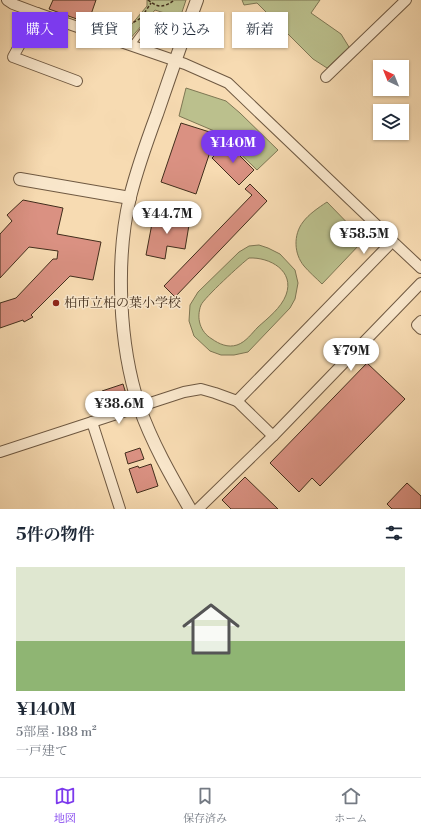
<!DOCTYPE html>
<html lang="ja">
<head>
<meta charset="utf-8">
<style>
  body { margin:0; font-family:"Libre Bodoni","Noto Serif JP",serif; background:#f2f2f3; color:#1f2937; height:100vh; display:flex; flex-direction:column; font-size:15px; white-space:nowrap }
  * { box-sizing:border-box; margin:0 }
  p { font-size:13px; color:#747a83 }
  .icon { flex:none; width:22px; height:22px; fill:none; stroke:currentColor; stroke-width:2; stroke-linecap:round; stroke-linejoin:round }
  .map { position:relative; height:509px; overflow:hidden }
  .sheet { display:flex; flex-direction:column; background:#fff; flex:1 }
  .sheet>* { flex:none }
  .guide { position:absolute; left:12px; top:12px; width:397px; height:36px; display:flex; gap:8px }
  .needle { width:26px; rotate:317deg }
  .buttons { position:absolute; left:373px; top:60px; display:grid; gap:8px }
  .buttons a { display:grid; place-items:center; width:36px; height:36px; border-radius:0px; background:#fff; box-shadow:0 1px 3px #0004; font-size:20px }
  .price { position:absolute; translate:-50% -34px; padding:0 9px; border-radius:14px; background:#fff; color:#222; font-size:13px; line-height:26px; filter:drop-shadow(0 1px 2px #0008) }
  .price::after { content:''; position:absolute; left:50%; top:24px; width:12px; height:9px; margin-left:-6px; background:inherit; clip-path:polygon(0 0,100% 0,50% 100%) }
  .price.active { background:#7c3aed; color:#fff }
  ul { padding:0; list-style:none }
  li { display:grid; align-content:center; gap:8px; height:212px; padding:0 16px }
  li+li { border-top:1px solid #e0e1e3 }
  li span { display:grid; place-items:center; height:124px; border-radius:0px; color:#555 }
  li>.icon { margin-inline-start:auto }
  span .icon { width:72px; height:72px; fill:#fffc; stroke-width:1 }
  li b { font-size:17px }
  h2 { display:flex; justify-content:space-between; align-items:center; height:48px; padding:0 16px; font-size:17px }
  .chip { padding:0 14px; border-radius:0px; background:#fff; box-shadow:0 1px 3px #0004; font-size:14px; line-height:36px }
  .chip.active { background:#7c3aed; color:#fff }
  .dock { display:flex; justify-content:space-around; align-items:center; height:56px; border-top:1px solid #e0e1e3; background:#fff; font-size:11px; color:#747a83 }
  .dock a { display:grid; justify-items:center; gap:2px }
  .dock .active { color:#7c3aed }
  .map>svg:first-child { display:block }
  .green { fill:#bbc08d; stroke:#7e7754; fill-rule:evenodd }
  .building { fill:#da9182; stroke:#422e1c }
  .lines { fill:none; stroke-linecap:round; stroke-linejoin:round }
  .service-casing { stroke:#6f5942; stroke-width:7 }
  .minor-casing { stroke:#6f5942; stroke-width:12 }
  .tertiary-casing { stroke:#6f5942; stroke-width:14 }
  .path { stroke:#422e1c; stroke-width:1.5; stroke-dasharray:3 2; stroke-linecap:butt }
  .service { stroke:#fae8cd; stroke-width:5 }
  .minor { stroke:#fae8cd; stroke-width:10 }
  .tertiary { stroke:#fae8cd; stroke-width:12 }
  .poi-dot { fill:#8f2418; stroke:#fae8cd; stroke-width:1.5 }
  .labels { text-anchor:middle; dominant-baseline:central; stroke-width:3; stroke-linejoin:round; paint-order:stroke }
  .poi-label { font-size:13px; fill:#422e1c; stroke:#fae8cd; text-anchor:start }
</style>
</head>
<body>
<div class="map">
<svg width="421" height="509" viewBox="0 0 421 509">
  <rect width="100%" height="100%" fill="#f7dbb2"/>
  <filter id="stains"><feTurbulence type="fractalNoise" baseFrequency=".005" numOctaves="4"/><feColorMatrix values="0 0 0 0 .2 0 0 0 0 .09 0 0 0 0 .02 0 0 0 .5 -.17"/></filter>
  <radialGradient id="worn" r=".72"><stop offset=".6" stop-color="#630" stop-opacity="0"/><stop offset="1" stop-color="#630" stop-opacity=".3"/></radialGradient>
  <!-- green -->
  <g class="green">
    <path d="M 147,0 L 186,0 L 180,18 L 155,10 L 129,40 L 121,37 L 147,6 Z"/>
    <path d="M 242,0 L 320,0 L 311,13 L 341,34 L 349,47 L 327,68 L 313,59 L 257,3 L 244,5 Z"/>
    <path d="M 186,88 L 226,101 L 240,113 L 278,150 L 257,170 L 219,133 L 179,116 Z"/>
    <path d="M 327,202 L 362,238 L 361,243 L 322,284 C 316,278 309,272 304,266 C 294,254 293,235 303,222 C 309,214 318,208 327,202 Z"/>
    <path d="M 259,245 L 268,248 L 280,254 L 295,270 L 298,283 L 295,299 L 290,308 L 248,352 L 234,355 L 221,355 L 210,351 L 194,336 L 189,321 L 190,305 L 198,292 L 239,252 L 249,246 ZM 249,258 C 270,257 295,271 286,295 C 281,308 268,318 258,327 C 252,333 246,342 237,345 C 228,348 219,344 212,339 C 200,332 196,318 201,305 C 204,298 242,263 249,258 Z"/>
  </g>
  <!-- building -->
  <g class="building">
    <path d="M 53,0 L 96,0 L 88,23 L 49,9 Z"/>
    <path d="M 181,123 L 216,134 L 196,194 L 161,182 Z"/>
    <path d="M 227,143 L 254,170 L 239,185 L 212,158 Z"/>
    <path d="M 250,184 L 267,201 L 175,297 L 164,286 L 252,195 L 245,189 Z"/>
    <path d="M 23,200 L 63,208 L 57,234 L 101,242 L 93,280 L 70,276 L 31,315 L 33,317 L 24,322 L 23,320 L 0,328 L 0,303 L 16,298 L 53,259 L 57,259 L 58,251 L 29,247 L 0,278 L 0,234 L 12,221 L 7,215 Z"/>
    <path d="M 154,213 L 190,219 L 185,249 L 167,246 L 165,259 L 146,255 Z"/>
    <path d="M 367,363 L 405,399 L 320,486 L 312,478 L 299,492 L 270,463 Z"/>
    <path d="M 123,384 L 127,397 L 106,404 L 102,391 Z"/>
    <path d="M 140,448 L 144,459 L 128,464 L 125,453 Z"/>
    <path d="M 151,464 L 158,486 L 137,493 L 129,469 L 138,466 L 139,468 Z"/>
    <path d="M 245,477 L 278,509 L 231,509 L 222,500 Z"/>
    <path d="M 407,483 L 421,496 L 421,509 L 392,509 L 387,504 Z"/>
  </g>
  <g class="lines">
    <!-- service casing -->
    <g class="service-casing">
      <path id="service" d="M 133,46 L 134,42 L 149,22"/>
    </g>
    <!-- minor casing -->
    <g class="minor-casing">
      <g id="minor">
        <path d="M 7,0 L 13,4 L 37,13 L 185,64 L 228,83 L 386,234 L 391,240 L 388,246 L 237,401 L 215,393 L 201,389 L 184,392 L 92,422"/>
        <path d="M 37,13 L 13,57 L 77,81"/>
        <path d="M 326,77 L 406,0"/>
        <path d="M 391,240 L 421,268"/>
        <path d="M 421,321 L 417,325 L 421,329"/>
        <path d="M 237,401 L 273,436"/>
        <path d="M 0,452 L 92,422 L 120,509"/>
        <path d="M 198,509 L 273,436 L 421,283"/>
      </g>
    </g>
    <!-- tertiary casing -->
    <g class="tertiary-casing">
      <g id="tertiary">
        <path d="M 20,179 L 130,198"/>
        <path d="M 190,509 C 171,476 152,443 139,406 C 119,345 115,260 130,197 C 137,169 147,141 157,114 C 170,76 183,38 197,0"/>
      </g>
    </g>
    <!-- path -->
    <g class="path">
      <path d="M 148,0 C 159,9 164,7 175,0"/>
      <path d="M 125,34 L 129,25 L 141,18 L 151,3"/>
    </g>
    <!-- service -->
    <use href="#service" class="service"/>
    <!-- minor -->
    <use href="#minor" class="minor"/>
    <!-- tertiary -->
    <use href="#tertiary" class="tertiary"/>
  </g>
  <!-- markers -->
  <circle class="poi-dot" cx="56" cy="303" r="4"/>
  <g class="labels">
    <!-- poi labels -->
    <g class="poi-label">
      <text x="64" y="303">柏市立柏の葉小学校</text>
    </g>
  </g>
  <rect width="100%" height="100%" filter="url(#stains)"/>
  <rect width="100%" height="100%" fill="url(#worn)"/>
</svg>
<div class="buttons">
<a><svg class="needle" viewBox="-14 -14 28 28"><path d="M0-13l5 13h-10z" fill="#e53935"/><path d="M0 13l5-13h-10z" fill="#747a83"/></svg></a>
<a><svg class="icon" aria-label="layers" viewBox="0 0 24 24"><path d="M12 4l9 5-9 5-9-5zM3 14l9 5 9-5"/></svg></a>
</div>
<b class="price active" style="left:233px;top:164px">¥140M</b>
<b class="price" style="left:167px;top:235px">¥44.7M</b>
<b class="price" style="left:364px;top:255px">¥58.5M</b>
<b class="price" style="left:351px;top:372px">¥79M</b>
<b class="price" style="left:119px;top:425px">¥38.6M</b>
<div class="guide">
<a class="chip active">購入</a>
<a class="chip">賃貸</a>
<a class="chip">絞り込み</a>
<a class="chip">新着</a>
</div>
</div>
<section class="sheet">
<h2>5件の物件<svg class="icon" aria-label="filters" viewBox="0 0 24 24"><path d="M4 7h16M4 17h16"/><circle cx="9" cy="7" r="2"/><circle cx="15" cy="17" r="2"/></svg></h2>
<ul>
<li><span style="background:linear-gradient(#dfe7d0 60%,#8fb573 0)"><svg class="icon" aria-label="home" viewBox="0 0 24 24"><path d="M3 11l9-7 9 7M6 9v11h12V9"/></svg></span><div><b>¥140M</b><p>5部屋 · 188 m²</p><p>一戸建て</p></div></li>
</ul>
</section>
<nav class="dock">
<a class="active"><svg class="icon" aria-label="map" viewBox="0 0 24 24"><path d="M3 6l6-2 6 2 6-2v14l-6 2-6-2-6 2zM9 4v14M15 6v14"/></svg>地図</a>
<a><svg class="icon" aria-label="saved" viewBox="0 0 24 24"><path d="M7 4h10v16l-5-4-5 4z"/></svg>保存済み</a>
<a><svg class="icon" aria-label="home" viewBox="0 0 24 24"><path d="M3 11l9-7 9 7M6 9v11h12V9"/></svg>ホーム</a>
</nav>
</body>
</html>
